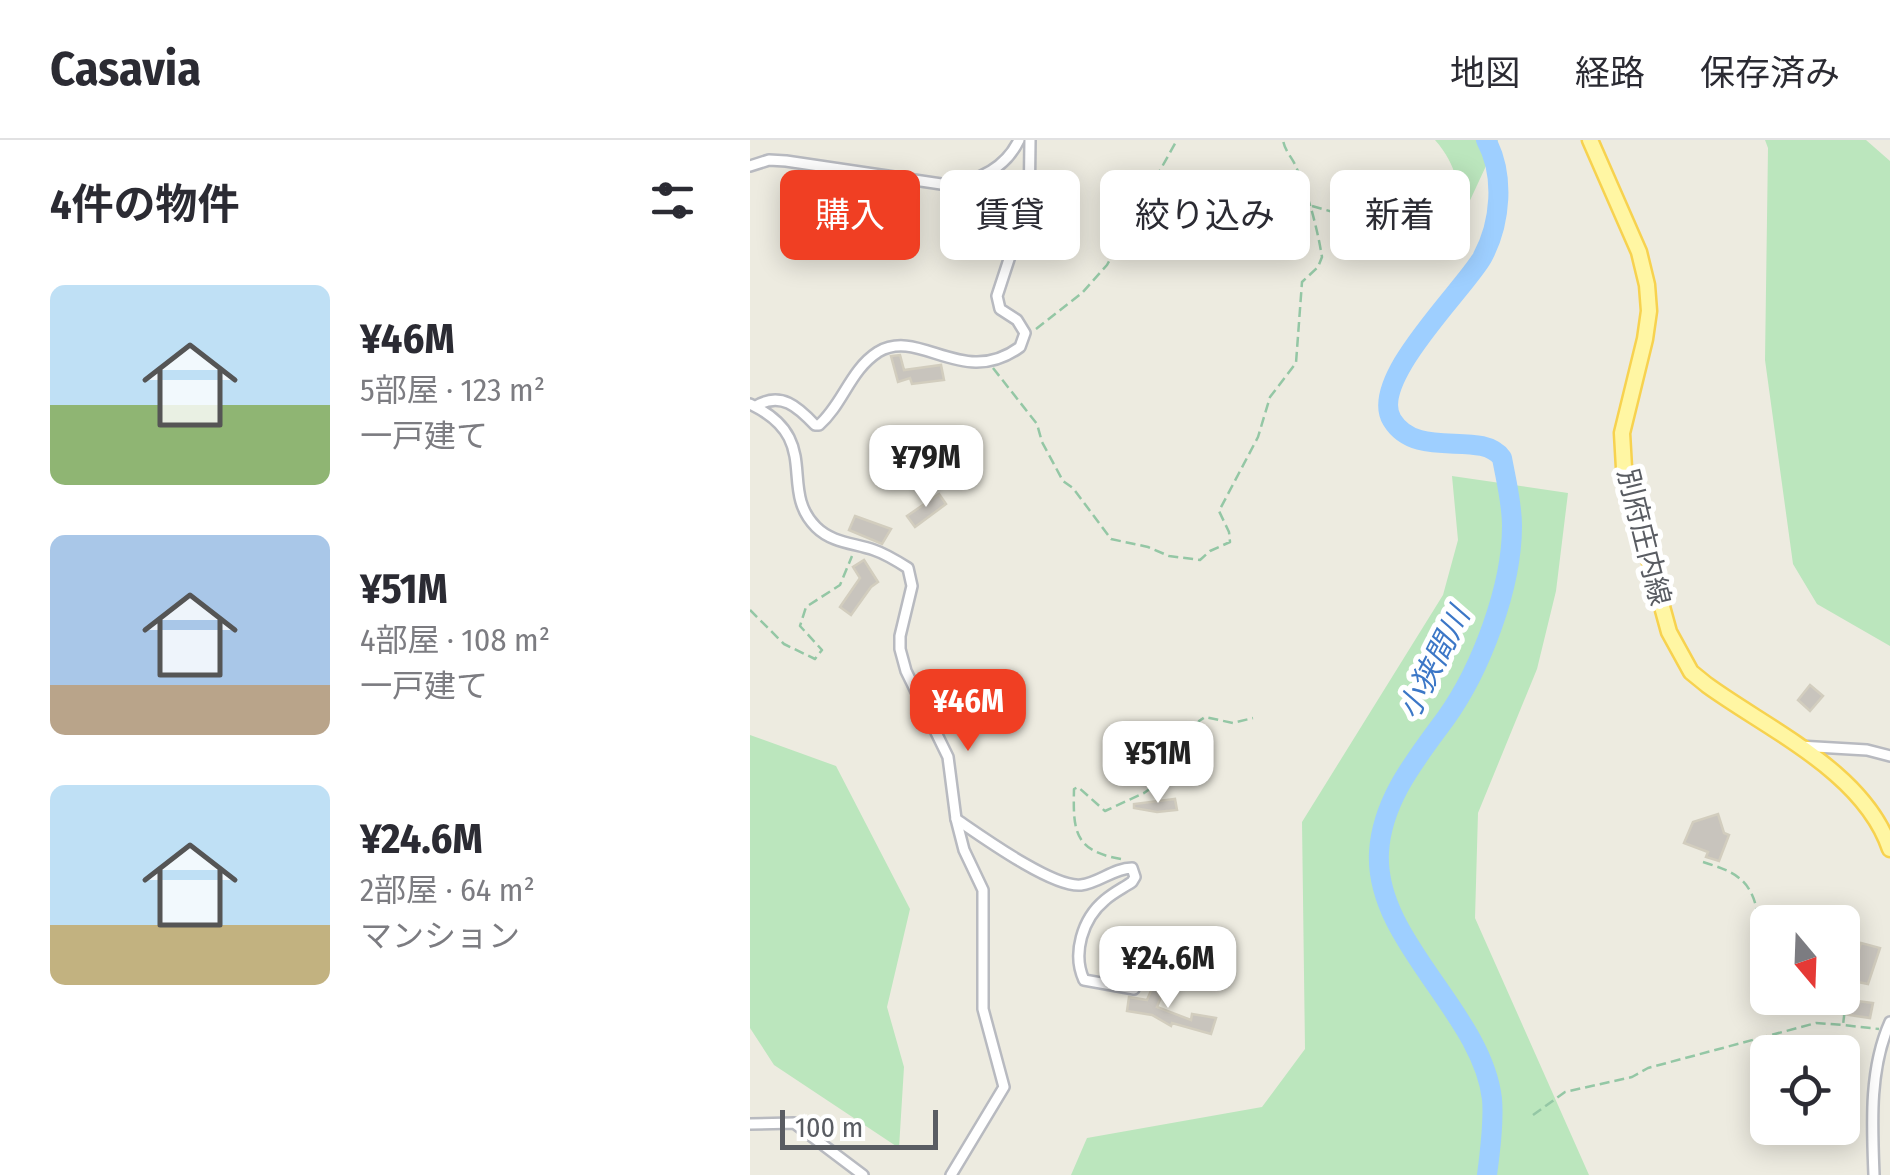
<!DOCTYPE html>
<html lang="ja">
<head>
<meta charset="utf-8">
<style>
  body { margin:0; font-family:"Fira Sans Condensed","Noto Sans JP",sans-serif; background:#f7f7f7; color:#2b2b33; height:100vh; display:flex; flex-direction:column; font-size:38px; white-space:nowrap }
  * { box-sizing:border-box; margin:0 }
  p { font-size:32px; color:#7c7c81 }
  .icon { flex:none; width:55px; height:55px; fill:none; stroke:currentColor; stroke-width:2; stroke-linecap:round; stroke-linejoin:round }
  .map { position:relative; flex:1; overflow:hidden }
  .side { display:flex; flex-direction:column; background:#fff; width:750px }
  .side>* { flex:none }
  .guide { position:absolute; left:30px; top:30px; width:950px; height:90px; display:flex; gap:20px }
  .needle { width:65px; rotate:161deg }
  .tools { position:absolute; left:1000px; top:765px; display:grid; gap:20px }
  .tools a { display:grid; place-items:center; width:110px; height:110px; border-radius:15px; background:#fff; box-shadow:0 5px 25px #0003; font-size:50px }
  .scale { position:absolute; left:30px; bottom:25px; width:158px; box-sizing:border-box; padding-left:10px; border:5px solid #595c62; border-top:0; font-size:28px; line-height:35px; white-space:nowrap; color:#595c62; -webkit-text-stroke:8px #fff; paint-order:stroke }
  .price { position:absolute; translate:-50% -85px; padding:0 22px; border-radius:20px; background:#fff; color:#222; font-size:32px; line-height:65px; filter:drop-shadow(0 2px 5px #0008) }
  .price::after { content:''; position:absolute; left:50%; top:60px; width:30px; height:22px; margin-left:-15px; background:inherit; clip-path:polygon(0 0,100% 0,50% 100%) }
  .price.on { background:#f03f23; color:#fff }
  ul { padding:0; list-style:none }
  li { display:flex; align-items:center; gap:30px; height:250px; padding:0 50px }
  li span { display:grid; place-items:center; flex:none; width:280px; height:200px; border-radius:15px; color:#555 }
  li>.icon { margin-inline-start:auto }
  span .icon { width:120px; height:120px; fill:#fffc; stroke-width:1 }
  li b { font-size:42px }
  h2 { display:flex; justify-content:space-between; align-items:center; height:120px; padding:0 50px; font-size:42px }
  .tag { padding:0 35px; border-radius:15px; background:#fff; box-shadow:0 5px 25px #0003; font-size:35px; line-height:90px }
  .tag.on { background:#f03f23; color:#fff }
  header { display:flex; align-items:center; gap:60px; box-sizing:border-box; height:140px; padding:0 50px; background:#fff; border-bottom:2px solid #e1e1e2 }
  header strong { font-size:48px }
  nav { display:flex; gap:55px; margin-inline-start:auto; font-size:35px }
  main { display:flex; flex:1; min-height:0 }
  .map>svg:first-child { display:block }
  .green { fill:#bbe6bd }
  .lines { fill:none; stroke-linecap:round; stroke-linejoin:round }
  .river { stroke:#9ecfff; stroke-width:20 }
  .building { fill:#c8c4bd; stroke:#d2cdbe; stroke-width:2.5 }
  .street-casing { stroke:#b8bac0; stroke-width:14 }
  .primary-casing { stroke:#f7d24f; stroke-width:19 }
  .path { stroke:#94c7a5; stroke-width:2.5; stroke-dasharray:10 5; stroke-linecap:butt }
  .street { stroke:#fff; stroke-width:9 }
  .primary { stroke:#fff6a3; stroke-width:14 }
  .labels { text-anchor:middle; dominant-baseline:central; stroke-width:10; stroke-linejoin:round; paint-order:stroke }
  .street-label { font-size:28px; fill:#595c62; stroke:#fff }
  .water-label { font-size:30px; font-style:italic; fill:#3c77c7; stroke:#fff }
</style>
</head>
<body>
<header>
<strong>Casavia</strong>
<nav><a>地図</a><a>経路</a><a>保存済み</a></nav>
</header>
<main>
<section class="side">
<h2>4件の物件<svg class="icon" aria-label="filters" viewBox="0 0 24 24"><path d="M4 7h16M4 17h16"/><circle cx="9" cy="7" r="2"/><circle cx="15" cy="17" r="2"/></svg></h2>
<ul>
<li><span style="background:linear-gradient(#bfe0f5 60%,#8fb573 0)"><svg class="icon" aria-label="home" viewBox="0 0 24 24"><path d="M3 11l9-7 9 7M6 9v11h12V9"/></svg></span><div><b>¥46M</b><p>5部屋 · 123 m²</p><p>一戸建て</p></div></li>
<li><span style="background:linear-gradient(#a9c7e8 75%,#b9a48a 0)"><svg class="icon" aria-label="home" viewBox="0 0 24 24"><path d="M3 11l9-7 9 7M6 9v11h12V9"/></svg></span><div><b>¥51M</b><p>4部屋 · 108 m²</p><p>一戸建て</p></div></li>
<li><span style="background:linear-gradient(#bfe0f5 70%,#c2b280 0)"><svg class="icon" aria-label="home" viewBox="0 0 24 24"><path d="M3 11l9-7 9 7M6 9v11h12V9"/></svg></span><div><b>¥24.6M</b><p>2部屋 · 64 m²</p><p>マンション</p></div></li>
</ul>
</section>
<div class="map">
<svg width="1140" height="1035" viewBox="0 0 1140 1035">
  <rect width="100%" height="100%" fill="#edebe0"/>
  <!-- green -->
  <g class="green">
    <path d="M 685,0 L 748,0 L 710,82 C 710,49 708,26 685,0 Z"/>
    <path d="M 1015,0 L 1116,0 L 1140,21 L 1140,506 L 1067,464 L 1043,424 L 1015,220 L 1018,8 Z"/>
    <path d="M 702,336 L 818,353 L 806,451 L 787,529 L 728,673 L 725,778 L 839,1035 L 321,1035 L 337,998 L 512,967 L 555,909 L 552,682 L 693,455 L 708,400 Z"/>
    <path d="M 0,595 L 86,626 L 160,769 L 137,867 L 154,927 L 149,1008 L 24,925 L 0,888 Z"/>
  </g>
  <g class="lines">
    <!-- river -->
    <path class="river" d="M 736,0 C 755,35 751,83 732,118 C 712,152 618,241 642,280 C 667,321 731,289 752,318 C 756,340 762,363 762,386 C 762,447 731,529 696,578 C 666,619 632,660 629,712 C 624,801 732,872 742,959 C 744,982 740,1012 737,1035"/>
  </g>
  <!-- building -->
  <g class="building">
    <path d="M 150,215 L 154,230 L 191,225 L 194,240 L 162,244 L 160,238 L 148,242 L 141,216 Z"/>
    <path d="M 189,354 L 196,364 L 165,387 L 157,376 Z"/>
    <path d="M 105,376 L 141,389 L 132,404 L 99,390 Z"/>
    <path d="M 114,420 L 128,442 L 121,447 L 101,475 L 90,467 L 110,438 L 103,427 Z"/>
    <path d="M 1060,545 L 1073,556 L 1060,571 L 1048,560 Z"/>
    <path d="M 425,659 L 427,670 L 407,672 L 384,668 L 384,664 Z"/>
    <path d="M 968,674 L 974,693 L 979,695 L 969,721 L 956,717 L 958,712 L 934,703 L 943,682 Z"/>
    <path d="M 1111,803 L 1130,808 L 1118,844 L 1093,839 L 1096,827 L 1103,828 Z"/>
    <path d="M 406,839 L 416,844 L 407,867 L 441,880 L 442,874 L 466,878 L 461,894 L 422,883 L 421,886 L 402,875 L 377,871 L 379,857 L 397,860 Z"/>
    <path d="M 1092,859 L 1123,863 L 1120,878 L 1092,874 Z"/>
  </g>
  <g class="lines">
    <!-- street casing -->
    <g class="street-casing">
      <g id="street">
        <path d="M 0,26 L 19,20 L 36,21 L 198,45 C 228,41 255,29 269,0"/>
        <path d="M 0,264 C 74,299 27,348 66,387 C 82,403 104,403 124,410 C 136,414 147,421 158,428 L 162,446 L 150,496 L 150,509 L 156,531 L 198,617 L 206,679 L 214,710 L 233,750 L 233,869 L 254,947 L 201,1035"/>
        <path d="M 6,266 C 31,251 48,267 65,285 L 69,285 C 93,264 100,230 128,212 C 170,187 213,249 270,207 L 275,193 L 267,180 L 250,169 L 247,156 L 263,107 L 279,78 L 280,0"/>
        <path d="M 1049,606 L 1117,610 L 1140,616"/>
        <path d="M 206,679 C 231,696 303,748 331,745 C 349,743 364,728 382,728 L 385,737 L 382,742 C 373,748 363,753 355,760 C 332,779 322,814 334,840 L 384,849"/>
        <path d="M 0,984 L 44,983 L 113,1035"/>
        <path d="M 1124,1035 C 1122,984 1119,929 1140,882"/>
      </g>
    </g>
    <!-- primary casing -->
    <g class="primary-casing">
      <path id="primary" d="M 840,0 L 889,112 L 897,145 L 899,171 L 895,199 L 872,293 L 874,328 L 919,492 L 941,532 L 957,545 C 1019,590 1114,632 1140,709"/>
    </g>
    <!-- path -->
    <g class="path">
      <path d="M 562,66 L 583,72 L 624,54 L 663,56 L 666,68"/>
      <path d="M 286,189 L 332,153 L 357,125 L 427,0"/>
      <path d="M 243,228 L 287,284 L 292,302 L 313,341 L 323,348 L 361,399 L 398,407 L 419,416 L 450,420 L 460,411 L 480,402 L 479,392 L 469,371 L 508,297 L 520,257 L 546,223 L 552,142 L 568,127 L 572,117 C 567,87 559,57 547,29 C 543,18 535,12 533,0"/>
      <path d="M 0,470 L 34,504 L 65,519 L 72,510 L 50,486 L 56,467 L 90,445 L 102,416"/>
      <path d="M 371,719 C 324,711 323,691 324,649 L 328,647 L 355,671 L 394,653 L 425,631 L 449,581 L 455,577 L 483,583 L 503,578"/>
      <path d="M 953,722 C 985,732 1002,739 1008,776 C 1027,785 1040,772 1063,782"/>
      <path d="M 1092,790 L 1102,792 L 1092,815"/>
      <path d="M 1092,840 L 1106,847 L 1096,860 L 1093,885 L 1129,889"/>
      <path d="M 783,975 L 815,952 L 882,937 L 898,928 L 1066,883 L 1093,885"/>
    </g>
    <!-- street -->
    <use href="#street" class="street"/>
    <!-- primary -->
    <use href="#primary" class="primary"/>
  </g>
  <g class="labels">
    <!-- street labels -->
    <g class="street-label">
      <text transform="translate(894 397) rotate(76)">別府庄内線</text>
    </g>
    <!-- water labels -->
    <g class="water-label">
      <text transform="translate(684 523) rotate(-63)">小狭間川</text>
    </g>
  </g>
</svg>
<div class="tools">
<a><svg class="needle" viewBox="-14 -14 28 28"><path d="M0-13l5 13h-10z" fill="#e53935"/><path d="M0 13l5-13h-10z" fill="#7c7c81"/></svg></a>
<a><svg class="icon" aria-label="locate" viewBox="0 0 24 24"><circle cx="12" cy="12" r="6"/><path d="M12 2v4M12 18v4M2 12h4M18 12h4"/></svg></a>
</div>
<div class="scale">100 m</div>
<b class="price" style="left:176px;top:370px">¥79M</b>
<b class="price on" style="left:218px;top:614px">¥46M</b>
<b class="price" style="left:408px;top:666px">¥51M</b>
<b class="price" style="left:418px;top:871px">¥24.6M</b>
<div class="guide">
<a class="tag on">購入</a>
<a class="tag">賃貸</a>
<a class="tag">絞り込み</a>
<a class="tag">新着</a>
</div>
</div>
</main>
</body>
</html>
